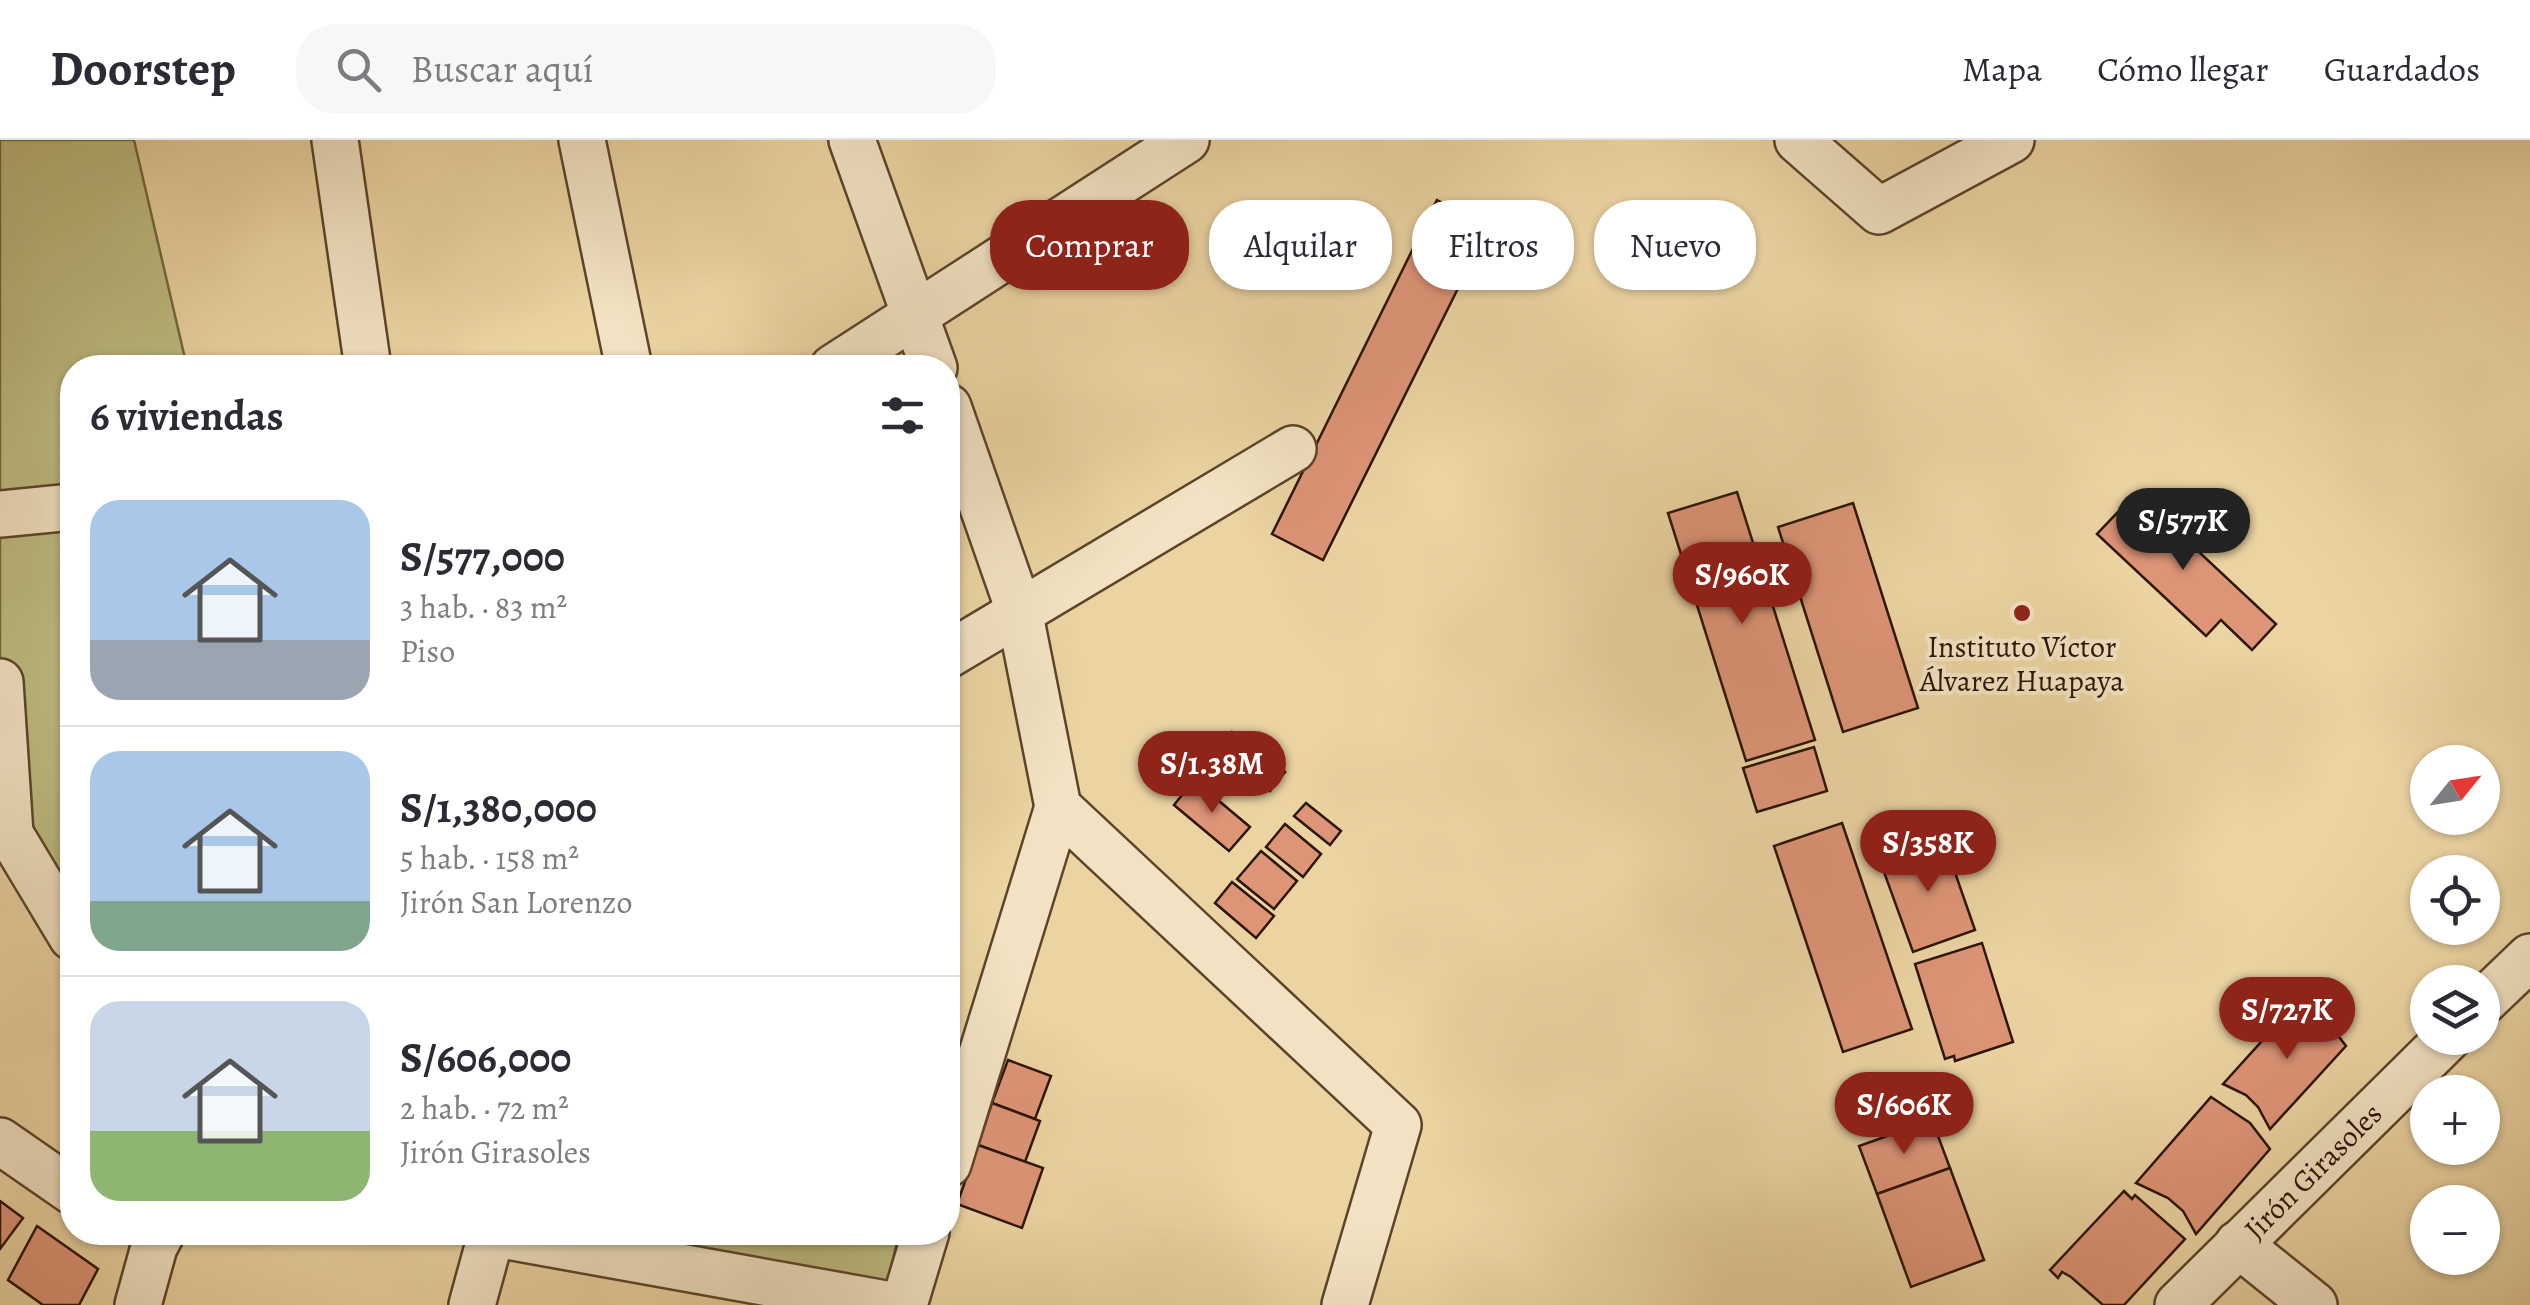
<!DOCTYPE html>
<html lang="es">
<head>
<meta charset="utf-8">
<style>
  body { margin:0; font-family:Alegreya,serif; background:#f7f7f7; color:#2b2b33; height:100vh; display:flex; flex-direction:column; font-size:38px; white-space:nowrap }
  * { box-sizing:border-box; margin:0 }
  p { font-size:32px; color:#7c7c81 }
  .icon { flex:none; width:55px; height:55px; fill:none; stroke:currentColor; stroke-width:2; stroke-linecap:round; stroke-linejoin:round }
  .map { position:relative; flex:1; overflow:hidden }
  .panel { position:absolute; left:60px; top:215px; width:900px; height:890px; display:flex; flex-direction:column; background:#fff; border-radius:40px; box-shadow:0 2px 8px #0004 }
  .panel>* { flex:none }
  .top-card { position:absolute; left:990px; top:60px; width:950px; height:90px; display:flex; gap:20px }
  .needle { width:65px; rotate:60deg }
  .buttons { position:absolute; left:2410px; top:605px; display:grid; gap:20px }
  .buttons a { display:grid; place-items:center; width:90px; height:90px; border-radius:50%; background:#fff; box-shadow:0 2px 8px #0004; font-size:50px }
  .price { position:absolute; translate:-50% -85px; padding:0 22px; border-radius:35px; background:#8f2418; color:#fff; font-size:32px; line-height:65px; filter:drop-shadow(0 2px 5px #0008) }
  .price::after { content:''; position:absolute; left:50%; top:60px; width:30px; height:22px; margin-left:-15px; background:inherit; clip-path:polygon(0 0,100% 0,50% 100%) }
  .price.active { background:#222; color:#fff }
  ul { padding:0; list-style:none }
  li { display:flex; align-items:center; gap:30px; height:250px; padding:0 30px }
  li+li { border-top:2px solid #e1e1e2 }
  li span { display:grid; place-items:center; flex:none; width:280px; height:200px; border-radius:30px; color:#555 }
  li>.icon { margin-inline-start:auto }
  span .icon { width:120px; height:120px; fill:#fffc; stroke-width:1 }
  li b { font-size:42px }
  h2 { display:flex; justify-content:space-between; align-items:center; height:120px; padding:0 30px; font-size:42px }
  .chip { padding:0 35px; border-radius:40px; background:#fff; box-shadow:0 2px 8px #0004; font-size:35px; line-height:90px }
  .chip.active { background:#8f2418; color:#fff }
  header { display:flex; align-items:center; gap:60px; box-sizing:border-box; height:140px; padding:0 50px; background:#fff; border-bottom:2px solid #e1e1e2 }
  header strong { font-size:48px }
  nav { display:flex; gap:55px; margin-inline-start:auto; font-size:35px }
  .search { width:700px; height:90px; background:#f7f7f7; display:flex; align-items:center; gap:25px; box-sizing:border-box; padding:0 35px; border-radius:40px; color:#7c7c81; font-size:38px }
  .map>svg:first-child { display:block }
  .green { fill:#bdbb80; stroke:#746840; stroke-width:2.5 }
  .building { fill:#dd9477; stroke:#2c1501; stroke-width:2.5 }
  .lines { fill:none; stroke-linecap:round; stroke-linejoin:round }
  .minor-casing { stroke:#5c4429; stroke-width:50 }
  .minor { stroke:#f2e2c3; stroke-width:45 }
  .poi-dot { fill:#8f2418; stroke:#f2e2c3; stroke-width:4 }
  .labels { text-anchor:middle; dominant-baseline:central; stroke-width:8; stroke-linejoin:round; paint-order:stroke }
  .poi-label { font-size:30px; fill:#2c1501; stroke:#f2e2c3 }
  .street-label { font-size:30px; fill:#2c1501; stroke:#f2e2c3 }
</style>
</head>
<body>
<header>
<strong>Doorstep</strong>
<div class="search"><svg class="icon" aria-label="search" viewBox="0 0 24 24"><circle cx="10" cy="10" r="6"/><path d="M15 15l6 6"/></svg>Buscar aquí</div>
<nav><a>Mapa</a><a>Cómo llegar</a><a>Guardados</a></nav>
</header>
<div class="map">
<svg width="2530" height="1165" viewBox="0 0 2530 1165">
  <rect width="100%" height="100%" fill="#ebd3a2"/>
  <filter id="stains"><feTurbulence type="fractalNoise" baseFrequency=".002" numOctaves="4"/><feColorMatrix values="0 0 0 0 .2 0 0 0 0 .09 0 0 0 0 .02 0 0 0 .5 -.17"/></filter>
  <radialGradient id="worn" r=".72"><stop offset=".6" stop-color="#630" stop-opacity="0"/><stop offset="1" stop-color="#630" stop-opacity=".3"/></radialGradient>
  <!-- green -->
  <g class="green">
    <path d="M 0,0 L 134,0 L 187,227 L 72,228 L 72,806 L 63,811 L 0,722 Z"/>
    <path d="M 580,1093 L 899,1093 L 888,1140 L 864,1151 Z"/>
  </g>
  <!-- building -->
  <g class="building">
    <path d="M 1437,60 L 1489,86 L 1323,420 L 1272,394 Z"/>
    <path d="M 1737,352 L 1815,600 L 1746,621 L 1668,373 Z"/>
    <path d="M 2136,353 L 2276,484 L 2252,510 L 2221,480 L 2206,496 L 2097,394 Z"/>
    <path d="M 1853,363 L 1918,568 L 1843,592 L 1778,387 Z"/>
    <path d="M 1232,592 L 1285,632 L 1270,651 L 1217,611 Z"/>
    <path d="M 1814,607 L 1827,651 L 1757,672 L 1743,628 Z"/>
    <path d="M 1194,640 L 1250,687 L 1229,711 L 1174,665 Z"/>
    <path d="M 1306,663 L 1341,691 L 1330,705 L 1294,676 Z"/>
    <path d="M 1842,683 L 1912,889 L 1843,912 L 1774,706 Z"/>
    <path d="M 1285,684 L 1321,714 L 1303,737 L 1266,707 Z"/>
    <path d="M 1943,698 L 1975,790 L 1913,812 L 1880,721 Z"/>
    <path d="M 1261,711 L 1297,741 L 1274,769 L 1237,739 Z"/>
    <path d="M 1232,742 L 1274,776 L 1256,798 L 1215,763 Z"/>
    <path d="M 1982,803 L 2013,902 L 1955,921 L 1954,916 L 1945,919 L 1915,824 Z"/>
    <path d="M 2299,860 L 2326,880 L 2346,906 L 2270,989 L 2258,967 L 2246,955 L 2223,944 Z"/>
    <path d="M 1008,920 L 1051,936 L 1035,979 L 992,963 Z"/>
    <path d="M 2211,957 L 2250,983 L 2270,1009 L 2196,1094 L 2183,1071 L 2168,1058 L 2136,1043 Z"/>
    <path d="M 992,963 L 1040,981 L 1025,1022 L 978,1005 Z"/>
    <path d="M 1932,980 L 1950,1028 L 1877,1054 L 1859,1006 Z"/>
    <path d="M 978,1005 L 1043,1028 L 1022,1088 L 957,1064 Z"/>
    <path d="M 1950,1028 L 1984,1120 L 1911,1147 L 1877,1054 Z"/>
    <path d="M 2124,1051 L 2132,1059 L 2135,1055 L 2185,1099 L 2124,1165 L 2103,1165 L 2071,1137 L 2062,1132 L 2058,1138 L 2050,1130 Z"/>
    <path d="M 0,1061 L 23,1078 L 0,1109 Z"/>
    <path d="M 37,1086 L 98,1129 L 79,1165 L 43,1165 L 8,1140 Z"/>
  </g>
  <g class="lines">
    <!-- minor casing -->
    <g class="minor-casing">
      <g id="minor">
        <path d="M 335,0 L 368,228"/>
        <path d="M 582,0 L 629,228"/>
        <path d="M 852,0 L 934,228"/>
        <path d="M 1798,0 L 1879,71 L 2011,0"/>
        <path d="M 833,228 L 1186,0"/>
        <path d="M 948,267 L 1019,470 L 1058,667 L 1398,985 L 1345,1165"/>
        <path d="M 0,374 L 72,367"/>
        <path d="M 948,515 L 1293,309"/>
        <path d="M 0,542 L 10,694"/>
        <path d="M 0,677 L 72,797"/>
        <path d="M 2482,863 L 2530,817"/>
        <path d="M 0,1001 L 72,1051"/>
        <path d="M 948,1024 L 1058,667"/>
        <path d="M 485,1092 L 891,1165"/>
        <path d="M 2238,1104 L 2314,1165"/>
        <path d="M 138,1165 L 154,1107 L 162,1092"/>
        <path d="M 472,1165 L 492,1092"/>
        <path d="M 904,1165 L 926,1092"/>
        <path id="s1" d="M 2178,1165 L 2448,898"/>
      </g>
    </g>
    <!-- minor -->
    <use href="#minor" class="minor"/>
  </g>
  <!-- markers -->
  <circle class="poi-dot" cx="2022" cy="473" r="10"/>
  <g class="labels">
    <!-- poi labels -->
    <g class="poi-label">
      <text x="2022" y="507">Instituto Víctor<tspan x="2022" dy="34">Álvarez Huapaya</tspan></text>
    </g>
    <!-- street labels -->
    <g class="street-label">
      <text stroke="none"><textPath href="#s1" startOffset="190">Jirón Girasoles</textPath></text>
    </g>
  </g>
  <rect width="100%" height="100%" filter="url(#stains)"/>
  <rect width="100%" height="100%" fill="url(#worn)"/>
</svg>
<div class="buttons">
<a><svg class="needle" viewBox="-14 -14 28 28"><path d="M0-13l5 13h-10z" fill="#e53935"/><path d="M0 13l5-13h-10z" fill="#7c7c81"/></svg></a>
<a><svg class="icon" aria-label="locate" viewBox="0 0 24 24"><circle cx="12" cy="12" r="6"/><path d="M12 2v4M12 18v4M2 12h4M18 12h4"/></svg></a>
<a><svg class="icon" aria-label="layers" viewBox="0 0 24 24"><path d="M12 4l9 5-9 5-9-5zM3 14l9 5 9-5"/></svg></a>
<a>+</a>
<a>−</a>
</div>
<b class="price active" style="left:2183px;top:433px">S/577K</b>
<b class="price" style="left:1742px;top:487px">S/960K</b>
<b class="price" style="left:1212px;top:676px">S/1.38M</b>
<b class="price" style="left:1928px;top:755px">S/358K</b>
<b class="price" style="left:2287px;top:922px">S/727K</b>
<b class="price" style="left:1904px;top:1017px">S/606K</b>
<div class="top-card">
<a class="chip active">Comprar</a>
<a class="chip">Alquilar</a>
<a class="chip">Filtros</a>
<a class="chip">Nuevo</a>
</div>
<section class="panel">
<h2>6 viviendas<svg class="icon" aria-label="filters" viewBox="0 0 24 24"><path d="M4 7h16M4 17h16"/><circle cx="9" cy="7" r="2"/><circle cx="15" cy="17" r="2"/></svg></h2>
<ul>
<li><span style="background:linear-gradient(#a9c7e8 70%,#9aa5b1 0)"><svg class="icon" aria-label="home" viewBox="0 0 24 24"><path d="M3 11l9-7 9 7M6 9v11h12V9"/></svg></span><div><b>S/577,000</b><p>3 hab. · 83 m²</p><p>Piso</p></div></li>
<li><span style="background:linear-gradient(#a9c7e8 75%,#7fa58c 0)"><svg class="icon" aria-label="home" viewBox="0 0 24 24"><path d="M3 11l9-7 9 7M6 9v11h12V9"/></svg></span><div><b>S/1,380,000</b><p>5 hab. · 158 m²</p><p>Jirón San Lorenzo</p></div></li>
<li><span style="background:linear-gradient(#c9d6e8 65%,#8fb573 0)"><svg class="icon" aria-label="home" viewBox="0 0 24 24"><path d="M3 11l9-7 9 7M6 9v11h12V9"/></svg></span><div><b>S/606,000</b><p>2 hab. · 72 m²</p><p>Jirón Girasoles</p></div></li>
</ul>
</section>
</div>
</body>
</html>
